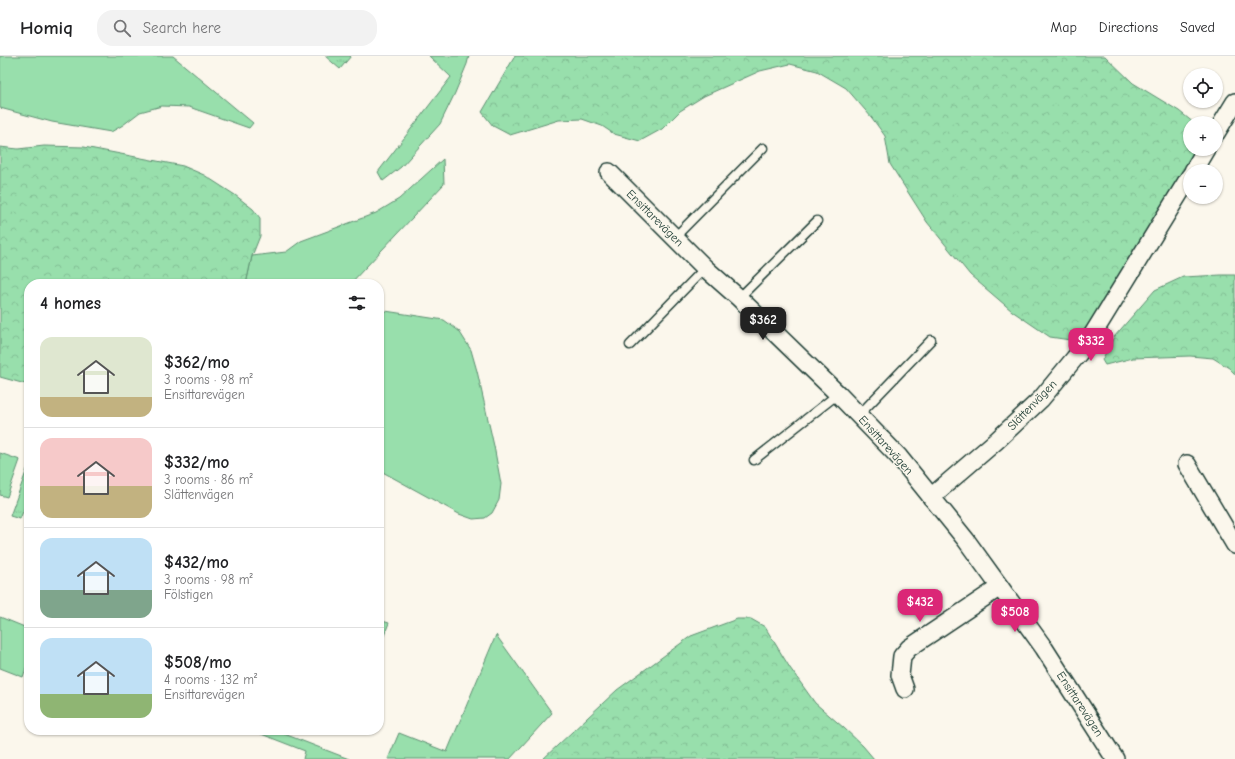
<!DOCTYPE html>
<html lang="en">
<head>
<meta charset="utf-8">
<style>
  body { margin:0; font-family:"Comic Neue",sans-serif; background:#f2f2f2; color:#202124; height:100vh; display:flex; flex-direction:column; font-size:15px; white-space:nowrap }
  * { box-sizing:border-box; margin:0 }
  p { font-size:13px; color:#757577 }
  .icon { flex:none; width:22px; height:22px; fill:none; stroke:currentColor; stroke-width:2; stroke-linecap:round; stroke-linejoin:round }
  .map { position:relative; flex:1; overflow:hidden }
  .panel { position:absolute; left:24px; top:223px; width:360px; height:456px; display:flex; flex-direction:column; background:#fff; border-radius:16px; box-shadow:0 1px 3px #0004 }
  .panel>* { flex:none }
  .buttons { position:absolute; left:1183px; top:12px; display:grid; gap:8px }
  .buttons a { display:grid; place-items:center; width:40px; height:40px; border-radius:50%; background:#fff; box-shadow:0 1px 3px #0004; font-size:20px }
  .price { position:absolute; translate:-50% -34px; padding:0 9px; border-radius:8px; background:#db2777; color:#fff; font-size:13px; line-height:26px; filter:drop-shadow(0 1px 2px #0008) }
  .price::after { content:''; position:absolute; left:50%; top:24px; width:12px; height:9px; margin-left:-6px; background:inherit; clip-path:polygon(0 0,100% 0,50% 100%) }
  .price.selected { background:#222; color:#fff }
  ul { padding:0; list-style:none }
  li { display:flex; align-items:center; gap:12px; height:100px; padding:0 16px }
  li+li { border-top:1px solid #e0e0e0 }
  li span { display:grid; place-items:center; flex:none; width:112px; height:80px; border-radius:12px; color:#555 }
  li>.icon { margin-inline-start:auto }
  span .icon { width:48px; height:48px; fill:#fffc; stroke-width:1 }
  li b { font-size:17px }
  h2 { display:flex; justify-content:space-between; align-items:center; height:48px; padding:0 16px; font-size:17px }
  header { display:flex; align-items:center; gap:24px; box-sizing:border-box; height:56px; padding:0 20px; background:#fff; border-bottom:1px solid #e0e0e0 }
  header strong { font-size:19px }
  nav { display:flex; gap:22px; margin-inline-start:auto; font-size:14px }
  .search { width:280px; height:36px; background:#f2f2f2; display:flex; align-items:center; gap:10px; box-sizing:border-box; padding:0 14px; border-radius:16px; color:#757577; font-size:15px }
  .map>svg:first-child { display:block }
  .green { fill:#98dfac; stroke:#5c8e70 }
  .forest { fill:url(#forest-crowns); stroke:#5c8e70 }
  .park { fill:url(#park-tufts); stroke:#5c8e70 }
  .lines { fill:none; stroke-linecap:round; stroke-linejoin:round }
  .lane-casing { stroke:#1f3d34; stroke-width:11 }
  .street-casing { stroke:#1f3d34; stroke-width:20 }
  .lane { stroke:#fbf7ec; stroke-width:8 }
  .street { stroke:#fbf7ec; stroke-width:17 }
  .labels { text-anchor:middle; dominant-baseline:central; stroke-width:3; stroke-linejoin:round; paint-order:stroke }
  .street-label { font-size:12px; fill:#1f3d34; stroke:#fbf7ec }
</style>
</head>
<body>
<header>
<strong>Homiq</strong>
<div class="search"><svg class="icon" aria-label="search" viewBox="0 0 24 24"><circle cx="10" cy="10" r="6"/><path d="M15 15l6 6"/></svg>Search here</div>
<nav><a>Map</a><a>Directions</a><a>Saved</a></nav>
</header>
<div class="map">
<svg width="1235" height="703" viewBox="0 0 1235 703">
  <defs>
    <pattern id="forest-crowns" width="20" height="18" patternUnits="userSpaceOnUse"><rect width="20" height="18" fill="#98dfac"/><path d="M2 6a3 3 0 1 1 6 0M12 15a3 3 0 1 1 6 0" fill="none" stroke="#83c095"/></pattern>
    <pattern id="park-tufts" width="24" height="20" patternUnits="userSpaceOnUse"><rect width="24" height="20" fill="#98dfac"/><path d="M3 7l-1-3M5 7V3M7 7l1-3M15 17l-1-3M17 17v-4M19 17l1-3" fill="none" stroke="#83c095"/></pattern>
  </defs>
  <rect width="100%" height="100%" fill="#fbf7ec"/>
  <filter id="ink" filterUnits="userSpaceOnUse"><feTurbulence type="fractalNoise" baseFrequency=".025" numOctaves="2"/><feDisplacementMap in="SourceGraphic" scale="8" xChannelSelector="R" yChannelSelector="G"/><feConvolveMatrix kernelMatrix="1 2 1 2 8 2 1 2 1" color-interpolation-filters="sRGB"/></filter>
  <g filter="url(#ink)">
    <!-- green -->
    <g class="green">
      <path d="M 0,0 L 173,0 L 253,67 L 249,72 L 189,51 L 162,50 L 140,56 L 123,69 L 111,76 L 52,66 L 0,52 Z"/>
      <path d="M 429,0 L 469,0 L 467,8 L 455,37 L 440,68 L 401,111 L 383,125 L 378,116 L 451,21 Z"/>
      <path d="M 443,103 L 444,128 L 350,228 L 246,228 L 252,200 L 286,196 L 301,185 L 376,157 L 399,143 Z"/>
      <path d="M 379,254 L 444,264 L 459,275 L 471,294 L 477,315 L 494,390 L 501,428 L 499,444 L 492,457 L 485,462 L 473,463 L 459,458 L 379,414 Z"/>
      <path d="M 0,397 L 20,404 L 7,441 L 0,439 Z"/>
      <path d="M 0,561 L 27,572 L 29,574 L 29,603 L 23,621 L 0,612 Z"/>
      <path d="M 496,579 L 552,657 L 510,703 L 388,703 L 399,677 L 447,696 Z"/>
      <path d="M 251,674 L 274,674 L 349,703 L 303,703 L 305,695 Z"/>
    </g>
    <!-- forest -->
    <g class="forest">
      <path d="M 515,0 L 1105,0 L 1133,27 L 1179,55 L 1194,67 L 1190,67 L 1190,93 L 1196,93 L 1179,129 L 1085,280 L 1077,285 L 1050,281 L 1012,255 L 970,219 L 927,166 L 890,108 L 885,80 L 872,62 L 846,32 L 817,15 L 790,8 L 760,15 L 704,40 L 680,55 L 662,73 L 640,85 L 614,78 L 602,70 L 582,63 L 559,64 L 510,79 L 493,70 L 482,56 Z"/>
      <path d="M 44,90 L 84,91 L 183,110 L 204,119 L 235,139 L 253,153 L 260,162 L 260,180 L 252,200 L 246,228 L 29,228 L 29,329 L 0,321 L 0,91 L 18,93 Z"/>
      <path d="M 1221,219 L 1235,219 L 1235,318 L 1229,312 L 1213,302 L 1190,300 L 1133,302 L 1105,309 L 1102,304 L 1114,281 L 1155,234 L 1183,221 Z"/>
      <path d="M 737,563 L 751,563 L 765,571 L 790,612 L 815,647 L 844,672 L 863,690 L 874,703 L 543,703 L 617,634 L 691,580 Z"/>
    </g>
    <!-- park -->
    <g class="park">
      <path d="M 325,0 L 351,0 L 340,13 Z"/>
      <path d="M 29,408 L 29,449 L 26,448 L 20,463 L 10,460 Z"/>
      <path d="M 379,564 L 389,567 L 379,592 Z"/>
    </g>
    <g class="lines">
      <!-- lane casing -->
      <g class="lane-casing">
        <g id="lane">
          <path d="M 675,181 L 763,92"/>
          <path d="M 739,242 L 817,165"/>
          <path d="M 630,289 L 705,212"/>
          <path d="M 859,359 L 931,284"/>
          <path d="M 754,404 L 838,338"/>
        </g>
      </g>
      <!-- street casing -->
      <g class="street-casing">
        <g id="street">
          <path d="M 1216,77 L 1235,46"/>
          <path d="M 1193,115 L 1206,93"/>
          <path d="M 609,116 L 705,212 L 739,242 L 838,338 L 899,401 L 966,484 L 1044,592 L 1115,703"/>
          <path d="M 1187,408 L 1235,489"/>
          <path d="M 931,441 L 995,386 L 1041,343 L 1088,286 L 1190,120"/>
          <path d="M 905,633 L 900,619 L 901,610 L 902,600 L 909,592 L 1000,531"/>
        </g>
      </g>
      <!-- lane -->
      <use href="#lane" class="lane"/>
      <!-- street -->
      <use href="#street" class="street"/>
    </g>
  </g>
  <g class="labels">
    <!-- street labels -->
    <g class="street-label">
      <text transform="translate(655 162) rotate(45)">Ensittarevägen</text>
      <text transform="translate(1032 349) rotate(-46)">Slättenvägen</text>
      <text transform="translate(886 389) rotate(48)">Ensittarevägen</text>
      <text transform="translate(1080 648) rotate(57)">Ensittarevägen</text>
    </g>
  </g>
</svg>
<div class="buttons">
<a><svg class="icon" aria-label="locate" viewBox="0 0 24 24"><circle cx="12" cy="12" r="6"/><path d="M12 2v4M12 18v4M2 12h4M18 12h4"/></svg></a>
<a>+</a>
<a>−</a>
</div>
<b class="price selected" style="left:763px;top:285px">$362</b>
<b class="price" style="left:1091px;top:306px">$332</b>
<b class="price" style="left:920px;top:567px">$432</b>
<b class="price" style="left:1015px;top:577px">$508</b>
<section class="panel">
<h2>4 homes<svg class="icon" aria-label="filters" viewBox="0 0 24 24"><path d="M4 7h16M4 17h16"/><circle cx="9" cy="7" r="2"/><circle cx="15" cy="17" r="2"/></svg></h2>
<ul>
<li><span style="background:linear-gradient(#dfe7d0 75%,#c2b280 0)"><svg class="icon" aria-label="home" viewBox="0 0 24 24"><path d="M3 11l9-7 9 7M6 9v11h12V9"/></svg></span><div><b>$362/mo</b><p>3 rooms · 98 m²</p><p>Ensittarevägen</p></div></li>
<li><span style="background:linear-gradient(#f6c9c9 60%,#c2b280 0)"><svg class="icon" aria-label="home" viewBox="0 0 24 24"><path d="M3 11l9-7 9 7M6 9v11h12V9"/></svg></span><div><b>$332/mo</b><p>3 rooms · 86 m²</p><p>Slättenvägen</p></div></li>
<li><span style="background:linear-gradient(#bfe0f5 65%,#7fa58c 0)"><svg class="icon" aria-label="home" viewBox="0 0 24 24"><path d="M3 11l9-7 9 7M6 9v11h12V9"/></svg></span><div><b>$432/mo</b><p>3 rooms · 98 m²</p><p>Fölstigen</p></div></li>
<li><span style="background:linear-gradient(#bfe0f5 70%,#8fb573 0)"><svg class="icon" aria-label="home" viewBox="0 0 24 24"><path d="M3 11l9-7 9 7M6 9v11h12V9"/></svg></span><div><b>$508/mo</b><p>4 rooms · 132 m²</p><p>Ensittarevägen</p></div></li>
</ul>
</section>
</div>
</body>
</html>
